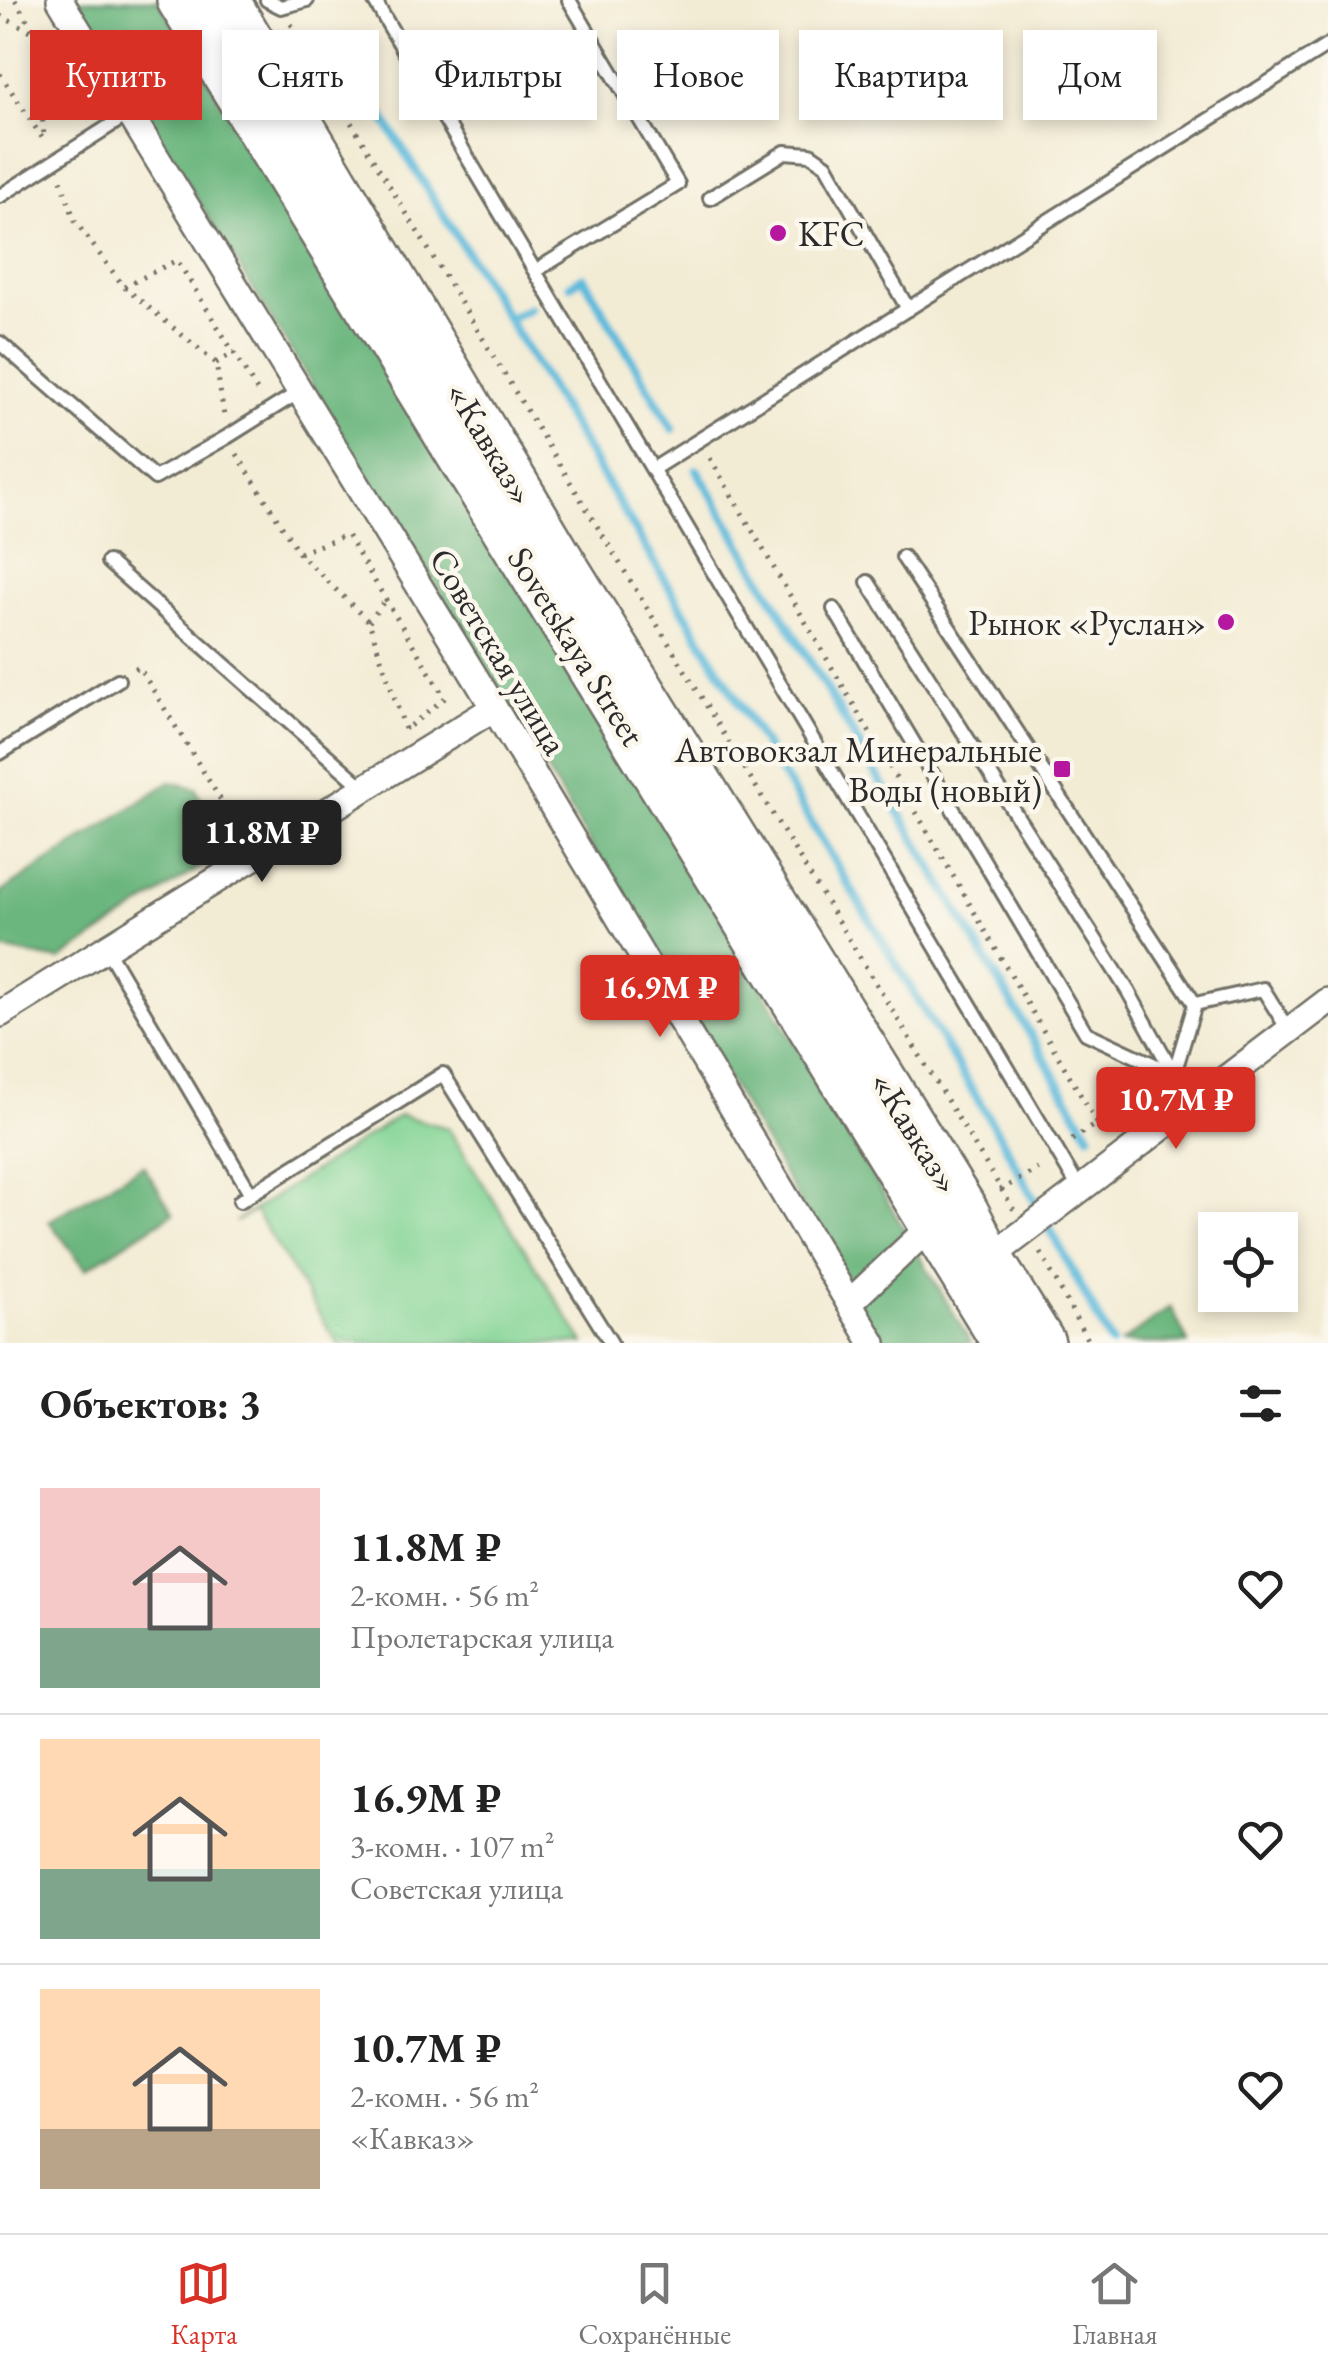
<!DOCTYPE html>
<html lang="ru">
<head>
<meta charset="utf-8">
<style>
  body { margin:0; font-family:"EB Garamond",serif; background:#f2f2f2; color:#222; height:100vh; display:flex; flex-direction:column; font-size:38px; white-space:nowrap }
  * { box-sizing:border-box; margin:0 }
  p { font-size:32px; color:#767676 }
  .icon { flex:none; width:55px; height:55px; fill:none; stroke:currentColor; stroke-width:2; stroke-linecap:round; stroke-linejoin:round }
  .map { position:relative; height:1343px; overflow:hidden }
  .drawer { display:flex; flex-direction:column; background:#fff; flex:1 }
  .drawer>* { flex:none }
  .guide { position:absolute; left:30px; top:30px; width:1270px; height:90px; display:flex; gap:20px }
  .controls { position:absolute; left:1198px; top:1212px; display:grid; gap:20px }
  .controls a { display:grid; place-items:center; width:100px; height:100px; border-radius:0px; background:#fff; box-shadow:0 5px 15px #0003; font-size:50px }
  .price { position:absolute; translate:-50% -85px; padding:0 22px; border-radius:10px; background:#d93025; color:#fff; font-size:32px; line-height:65px; filter:drop-shadow(0 2px 5px #0008) }
  .price::after { content:''; position:absolute; left:50%; top:60px; width:30px; height:22px; margin-left:-15px; background:inherit; clip-path:polygon(0 0,100% 0,50% 100%) }
  .price.selected { background:#222; color:#fff }
  ul { padding:0; list-style:none }
  li { display:flex; align-items:center; gap:30px; height:250px; padding:0 40px }
  li+li { border-top:2px solid #e0e0e0 }
  li span { display:grid; place-items:center; flex:none; width:280px; height:200px; border-radius:0px; color:#555 }
  li>.icon { margin-inline-start:auto }
  span .icon { width:120px; height:120px; fill:#fffc; stroke-width:1 }
  li b { font-size:42px }
  h2 { display:flex; justify-content:space-between; align-items:center; height:120px; padding:0 40px; font-size:42px }
  .tag { padding:0 35px; border-radius:0px; background:#fff; box-shadow:0 5px 15px #0003; font-size:35px; line-height:90px }
  .tag.selected { background:#d93025; color:#fff }
  .dock { display:flex; justify-content:space-around; align-items:center; height:140px; border-top:2px solid #e0e0e0; background:#fff; font-size:28px; color:#767676 }
  .dock a { display:grid; justify-items:center; gap:5px }
  .dock .selected { color:#d93025 }
  .map>svg:first-child { display:block }
  .green { fill:#83d495; stroke:#578060; stroke-width:2.5 }
  .forest { fill:#6ab67e; stroke:#4a7054; stroke-width:2.5 }
  .lines { fill:none; stroke-linecap:round; stroke-linejoin:round }
  .stream { stroke:#5dbadb; stroke-width:9 }
  .lane-casing { stroke:#716f66; stroke-width:18 }
  .street-casing { stroke:#716f66; stroke-width:30 }
  .highway-casing { stroke:#716f66; stroke-width:50 }
  .path { stroke:#716f66; stroke-width:5; stroke-dasharray:2.5 8; stroke-linecap:butt }
  .lane { stroke:#fff; stroke-width:12 }
  .street { stroke:#fff; stroke-width:25 }
  .highway { stroke:#fff; stroke-width:45 }
  .poi-dot { fill:#b5179e; stroke:#fbf7ec; stroke-width:4 }
  .labels { text-anchor:middle; dominant-baseline:central; stroke-width:9; stroke-linejoin:round; paint-order:stroke }
  .poi-label { font-size:35px; fill:#2b2b2b; stroke:#fbf7ec; text-anchor:end }
  .street-label { font-size:35px; fill:#2b2b2b; stroke:#fbf7ec }
</style>
</head>
<body>
<div class="map">
<svg width="1328" height="1343" viewBox="0 0 1328 1343">
  <rect width="100%" height="100%" fill="#fbf7ec"/>
  <filter id="ink" filterUnits="userSpaceOnUse"><feTurbulence type="fractalNoise" baseFrequency=".01" numOctaves="2"/><feDisplacementMap in="SourceGraphic" scale="20" xChannelSelector="R" yChannelSelector="G"/><feConvolveMatrix kernelMatrix="1 2 1 2 8 2 1 2 1" color-interpolation-filters="sRGB"/></filter>
  <filter id="wash" filterUnits="userSpaceOnUse"><feTurbulence type="fractalNoise" baseFrequency=".0048" numOctaves="4" result="noise"/><feDisplacementMap in="SourceGraphic" scale="40" xChannelSelector="R" yChannelSelector="G"/><feGaussianBlur stdDeviation="2.25" result="paint"/><feColorMatrix in="noise" values="0 0 0 0 0 0 0 0 0 0 0 0 0 0 0 0 0 1.4 0 .05"/><feComposite in="paint" operator="in"/></filter>
  <g filter="url(#wash)">
    <rect width="100%" height="100%" fill="#f3ecd5"/>
    <!-- green -->
    <path class="green" d="M 400,1115 L 448,1128 L 584,1343 L 337,1343 L 255,1211 L 235,1222 Z"/>
    <!-- forest -->
    <g class="forest">
      <path d="M 74,0 L 158,0 L 559,642 L 971,1343 L 882,1343 L 483,661 Z"/>
      <path d="M 170,782 L 196,788 L 223,852 L 60,960 L 0,949 L 0,893 Z"/>
      <path d="M 143,1165 L 173,1213 L 86,1269 L 49,1221 Z"/>
      <path d="M 1171,1307 L 1188,1343 L 1121,1343 Z"/>
    </g>
    <g class="lines">
      <!-- stream -->
      <g class="stream">
        <path d="M 342,51 L 508,319 L 530,308"/>
        <path d="M 570,285 L 583,277 L 673,429"/>
        <path d="M 508,319 L 1004,1143 L 1111,1343"/>
        <path d="M 697,470 L 1089,1134"/>
      </g>
    </g>
  </g>
  <g filter="url(#ink)">
    <g class="lines">
      <!-- lane casing -->
      <g class="lane-casing">
        <g id="lane">
          <path d="M 267,0 L 281,7 L 307,0"/>
          <path d="M 374,0 L 1080,1190"/>
          <path d="M 0,196 L 130,113"/>
          <path d="M 710,198 L 785,152 L 810,154 L 826,165 L 908,309"/>
          <path d="M 535,271 L 678,184 L 569,0"/>
          <path d="M 0,343 L 155,478 L 227,437 L 299,392"/>
          <path d="M 653,469 L 1328,45"/>
          <path d="M 903,557 L 1195,1004 L 1174,1074"/>
          <path d="M 108,562 L 365,789"/>
          <path d="M 868,582 L 1128,991 L 1174,1074"/>
          <path d="M 834,609 L 1086,1033 L 1174,1074 L 1194,1105"/>
          <path d="M 0,753 L 118,680"/>
          <path d="M 106,948 L 251,1194"/>
          <path d="M 1195,1004 L 1263,989 L 1289,1031"/>
          <path d="M 240,1201 L 443,1074 L 611,1343"/>
        </g>
      </g>
      <!-- street casing -->
      <g class="street-casing">
        <g id="street">
          <path d="M 60,0 L 494,708 L 873,1343"/>
          <path d="M 0,1014 L 494,708"/>
          <path d="M 982,1264 L 1328,1001"/>
          <path d="M 849,1303 L 917,1239"/>
        </g>
      </g>
      <!-- highway casing -->
      <g class="highway-casing">
        <g id="highway">
          <path d="M 180,0 L 1005,1343"/>
          <path d="M 226,0 L 559,557 L 965,1211 L 990,1259 L 1042,1343"/>
        </g>
      </g>
      <!-- path -->
      <g class="path">
        <path d="M 15,0 L 35,33 L 44,136"/>
        <path d="M 0,16 L 35,33 L 86,117"/>
        <path d="M 291,24 L 1014,1210"/>
        <path d="M 0,74 L 45,142"/>
        <path d="M 61,180 L 75,221 L 124,287 L 216,363 L 224,416"/>
        <path d="M 124,287 L 177,260 L 259,394"/>
        <path d="M 216,363 L 235,352"/>
        <path d="M 237,454 L 299,553 L 369,622 L 405,729 L 400,733"/>
        <path d="M 710,458 L 1097,1123 L 1110,1135"/>
        <path d="M 299,553 L 347,535 L 445,698 L 406,729"/>
        <path d="M 369,622 L 385,600"/>
        <path d="M 135,669 L 139,667 L 241,833"/>
        <path d="M 1072,1140 L 1097,1123"/>
        <path d="M 1000,1190 L 1038,1169"/>
        <path d="M 1041,1253 L 1089,1343"/>
      </g>
      <!-- lane -->
      <use href="#lane" class="lane"/>
      <!-- street -->
      <use href="#street" class="street"/>
      <!-- highway -->
      <use href="#highway" class="highway"/>
    </g>
  </g>
  <!-- markers -->
  <g class="poi-dot">
    <circle cx="778" cy="233" r="10"/>
    <circle cx="1226" cy="622" r="10"/>
    <rect x="1052" y="759" width="20" height="20" rx="5"/>
  </g>
  <g class="labels">
    <!-- poi labels -->
    <g class="poi-label">
      <text x="798" y="233" text-anchor="start">KFC</text>
      <text x="1206" y="622">Рынок «Руслан»</text>
      <text x="1042" y="749">Автовокзал Минеральные<tspan x="1042" dy="40">Воды (новый)</tspan></text>
    </g>
    <!-- street labels -->
    <g class="street-label">
      <text transform="translate(491 443) rotate(59)">«Кавказ»</text>
      <text transform="translate(577 646) rotate(58)">Sovetskaya Street</text>
      <text transform="translate(499 651) rotate(59)">Советская улица</text>
      <text transform="translate(916 1132) rotate(58)">«Кавказ»</text>
    </g>
  </g>
</svg>
<div class="controls">
<a><svg class="icon" aria-label="locate" viewBox="0 0 24 24"><circle cx="12" cy="12" r="6"/><path d="M12 2v4M12 18v4M2 12h4M18 12h4"/></svg></a>
</div>
<b class="price selected" style="left:262px;top:885px">11.8M ₽</b>
<b class="price" style="left:660px;top:1040px">16.9M ₽</b>
<b class="price" style="left:1176px;top:1152px">10.7M ₽</b>
<div class="guide">
<a class="tag selected">Купить</a>
<a class="tag">Снять</a>
<a class="tag">Фильтры</a>
<a class="tag">Новое</a>
<a class="tag">Квартира</a>
<a class="tag">Дом</a>
</div>
</div>
<section class="drawer">
<h2>Объектов: 3<svg class="icon" aria-label="filters" viewBox="0 0 24 24"><path d="M4 7h16M4 17h16"/><circle cx="9" cy="7" r="2"/><circle cx="15" cy="17" r="2"/></svg></h2>
<ul>
<li><span style="background:linear-gradient(#f6c9c9 70%,#7fa58c 0)"><svg class="icon" aria-label="home" viewBox="0 0 24 24"><path d="M3 11l9-7 9 7M6 9v11h12V9"/></svg></span><div><b>11.8M ₽</b><p>2-комн. · 56 m²</p><p>Пролетарская улица</p></div><svg class="icon" aria-label="heart" viewBox="0 0 24 24"><path d="M12 20l-8-8c-3-5 5-10 8-4 3-6 11-1 8 4z"/></svg></li>
<li><span style="background:linear-gradient(#ffd9b3 65%,#7fa58c 0)"><svg class="icon" aria-label="home" viewBox="0 0 24 24"><path d="M3 11l9-7 9 7M6 9v11h12V9"/></svg></span><div><b>16.9M ₽</b><p>3-комн. · 107 m²</p><p>Советская улица</p></div><svg class="icon" aria-label="heart" viewBox="0 0 24 24"><path d="M12 20l-8-8c-3-5 5-10 8-4 3-6 11-1 8 4z"/></svg></li>
<li><span style="background:linear-gradient(#ffd9b3 70%,#b9a48a 0)"><svg class="icon" aria-label="home" viewBox="0 0 24 24"><path d="M3 11l9-7 9 7M6 9v11h12V9"/></svg></span><div><b>10.7M ₽</b><p>2-комн. · 56 m²</p><p>«Кавказ»</p></div><svg class="icon" aria-label="heart" viewBox="0 0 24 24"><path d="M12 20l-8-8c-3-5 5-10 8-4 3-6 11-1 8 4z"/></svg></li>
</ul>
</section>
<nav class="dock">
<a class="selected"><svg class="icon" aria-label="map" viewBox="0 0 24 24"><path d="M3 6l6-2 6 2 6-2v14l-6 2-6-2-6 2zM9 4v14M15 6v14"/></svg>Карта</a>
<a><svg class="icon" aria-label="saved" viewBox="0 0 24 24"><path d="M7 4h10v16l-5-4-5 4z"/></svg>Сохранённые</a>
<a><svg class="icon" aria-label="home" viewBox="0 0 24 24"><path d="M3 11l9-7 9 7M6 9v11h12V9"/></svg>Главная</a>
</nav>
</body>
</html>
